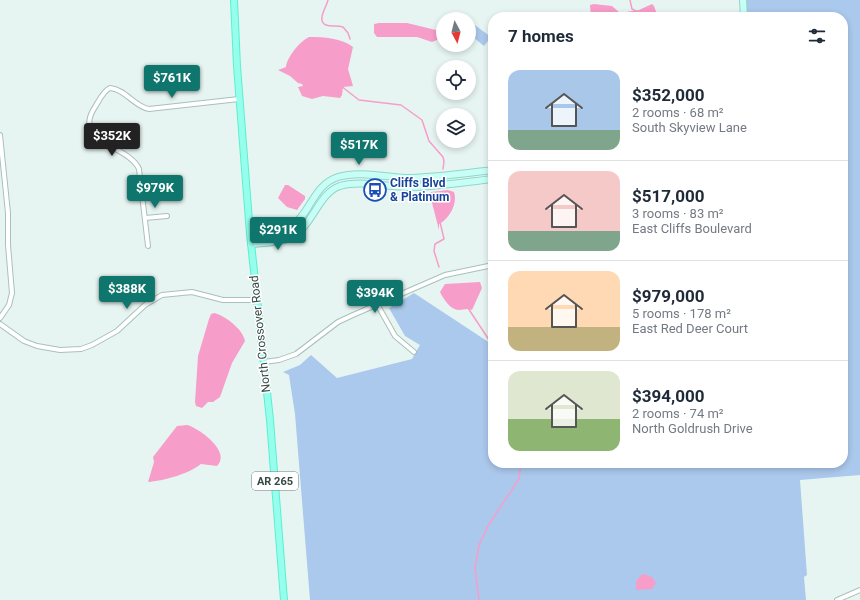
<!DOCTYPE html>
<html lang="en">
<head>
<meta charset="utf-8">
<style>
  body { margin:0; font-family:Roboto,sans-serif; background:#f2f2f3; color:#1f2937; height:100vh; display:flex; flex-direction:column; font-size:15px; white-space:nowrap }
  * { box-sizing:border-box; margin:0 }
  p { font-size:13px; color:#747a83 }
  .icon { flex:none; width:22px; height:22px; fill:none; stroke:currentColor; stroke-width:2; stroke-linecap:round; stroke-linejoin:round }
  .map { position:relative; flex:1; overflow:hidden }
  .sheet { position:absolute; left:488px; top:12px; width:360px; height:456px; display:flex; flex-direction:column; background:#fff; border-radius:16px; box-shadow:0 2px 6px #0003 }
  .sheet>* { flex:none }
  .needle { width:26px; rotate:173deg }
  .fabs { position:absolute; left:436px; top:12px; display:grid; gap:8px }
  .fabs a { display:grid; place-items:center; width:40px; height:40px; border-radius:50%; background:#fff; box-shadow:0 2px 6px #0003; font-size:20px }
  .price { position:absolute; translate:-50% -34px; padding:0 9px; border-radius:4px; background:#0f766e; color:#fff; font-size:13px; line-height:26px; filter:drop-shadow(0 1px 2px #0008) }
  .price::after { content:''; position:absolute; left:50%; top:24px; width:12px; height:9px; margin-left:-6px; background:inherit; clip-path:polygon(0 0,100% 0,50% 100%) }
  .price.active { background:#222; color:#fff }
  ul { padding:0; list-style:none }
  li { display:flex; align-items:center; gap:12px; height:100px; padding:0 20px }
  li+li { border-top:1px solid #e0e1e3 }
  li span { display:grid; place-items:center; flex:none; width:112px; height:80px; border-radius:12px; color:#555 }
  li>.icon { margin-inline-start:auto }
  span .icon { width:48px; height:48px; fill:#fffc; stroke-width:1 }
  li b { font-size:17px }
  h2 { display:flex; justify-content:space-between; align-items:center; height:48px; padding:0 20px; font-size:17px }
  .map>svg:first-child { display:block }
  .green { fill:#abc9ed }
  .water { fill:#f79dc9 }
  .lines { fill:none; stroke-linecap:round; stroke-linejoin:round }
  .stream { stroke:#f79dc9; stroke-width:1.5 }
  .street-casing { stroke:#a8c1bb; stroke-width:6 }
  .secondary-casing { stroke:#90d6cb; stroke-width:8 }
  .primary-casing { stroke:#5aefd2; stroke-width:8 }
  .street { stroke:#fff; stroke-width:4 }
  .secondary { stroke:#c7fff7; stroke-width:6 }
  .primary { stroke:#96ffec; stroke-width:6 }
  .labels { text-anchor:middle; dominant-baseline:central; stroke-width:3; stroke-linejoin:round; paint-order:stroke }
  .shield { fill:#fff; stroke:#72807b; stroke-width:1 }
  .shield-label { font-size:11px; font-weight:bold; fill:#354943 }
  .transit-label { font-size:12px; font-weight:bold; fill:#164399; stroke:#fff; text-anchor:start }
  .street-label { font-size:12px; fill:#354943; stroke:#fff }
</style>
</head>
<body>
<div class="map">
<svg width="860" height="600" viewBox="0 0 860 600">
  <rect width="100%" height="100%" fill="#e7f5f2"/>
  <!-- green -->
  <g class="green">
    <path d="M 743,0 L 860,0 L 860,475 L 800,480 L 807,575 L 804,577 L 806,600 L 310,600 L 295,414 L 289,375 L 283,372 L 300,365 L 311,355 L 337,378 L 412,359 L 420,345 L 405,336 L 389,308 L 414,293 L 493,345 L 493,463 L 843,463 L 843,17 L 744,17 Z"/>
    <path d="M 472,23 L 491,37 L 484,46 L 469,34 L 469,27 Z"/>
  </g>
  <!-- water -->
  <g class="water">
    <path d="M 594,4 L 612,6 L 620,13 L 639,10 L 652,4 L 654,6 L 658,17 L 591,17 L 590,5 Z"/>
    <path d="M 379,23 L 407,23 L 440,31 L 442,34 L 442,38 L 432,42 L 417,37 L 377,37 L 374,33 L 374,24 Z"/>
    <path d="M 309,37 C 324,37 342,38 353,47 L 348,69 L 353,86 L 343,87 L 342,95 L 340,98 L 323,96 L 312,99 L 302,96 L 298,87 L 303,86 L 302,84 L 298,83 L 290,76 L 278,70 L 286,67 C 287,57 300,41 309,37 Z"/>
    <path d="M 285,185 L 288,185 L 305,196 L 305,199 L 297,210 L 287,207 L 278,198 Z"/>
    <path d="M 448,190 L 454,192 C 458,204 449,219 439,224 L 439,230 L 430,195 L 431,192 Z"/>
    <path d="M 480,282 L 482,288 L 472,310 C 466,308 464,310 459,310 C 450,310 443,298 440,292 L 445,284 Z"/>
    <path d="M 214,313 C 224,315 243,329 245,341 L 232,363 L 220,397 L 213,402 L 208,402 L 202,408 L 196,406 L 195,402 L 198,356 L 209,319 L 211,314 Z"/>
    <path d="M 187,425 C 199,428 232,452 217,466 L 201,464 C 189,474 162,481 148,482 L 154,462 L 153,457 L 177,426 Z"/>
    <path d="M 644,574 L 652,577 L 656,583 L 652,589 L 636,590 L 636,582 L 641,575 Z"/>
  </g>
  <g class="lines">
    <!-- stream -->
    <g class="stream">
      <path d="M 328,0 C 327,6 316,21 326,25 C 331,27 337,25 343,27 L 348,33 L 350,39"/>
      <path d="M 630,0 L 632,9 L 636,11"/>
      <path d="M 341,86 L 359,100 L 401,105 L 422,120 L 429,141 L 443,157 L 444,161 L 443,169"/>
      <path d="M 439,267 L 434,251 L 435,244 L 444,239 L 440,222"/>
      <path d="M 468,308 L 493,346"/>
      <path d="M 479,600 L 475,568 L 479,545 L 489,524 L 519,479 L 521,463"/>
    </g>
    <!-- street casing -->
    <g class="street-casing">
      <g id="street">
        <path d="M 0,135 L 8,213 L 8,245 L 12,293 L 9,305 L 0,318"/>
        <path d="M 145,218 L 167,216"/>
        <path d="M 148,246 L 139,169 C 129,145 71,143 95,107 C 99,101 103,91 110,88 C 125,89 135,107 149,109 L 239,99"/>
        <path d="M 377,304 L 395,336 L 414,352"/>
        <path d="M 0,324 L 24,341 L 37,346 L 60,350 L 81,349 L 92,345 L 117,331 L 145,305 L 162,295 L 192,292 L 223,300 L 257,300"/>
        <path d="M 264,362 L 279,360 L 296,354 L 338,322 L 353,315 L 445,275 L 493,265"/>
        <path d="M 837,600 L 860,590"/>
      </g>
    </g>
    <!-- secondary casing -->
    <g class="secondary-casing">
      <g id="secondary">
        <path d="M 743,0 L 744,17"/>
        <path d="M 250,234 C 262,233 280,235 291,227 C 311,213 313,185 338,177 C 361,170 388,178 411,178 C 438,177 466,173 493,170"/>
        <path d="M 251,244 C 263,243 278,243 290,238 C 313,227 318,193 340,186 C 361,180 386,187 408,187 C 436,187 465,182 493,179"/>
      </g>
    </g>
    <!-- primary casing -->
    <g class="primary-casing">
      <path id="primary" d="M 234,0 L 237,66 L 250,234 L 270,420 L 284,600"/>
    </g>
    <!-- street -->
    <use href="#street" class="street"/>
    <!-- secondary -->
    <use href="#secondary" class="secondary"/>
    <!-- primary -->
    <use href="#primary" class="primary"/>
  </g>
  <!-- icons -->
  <defs>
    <g id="bus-ring" transform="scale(1.15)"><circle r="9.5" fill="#fff" stroke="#1a4fb4" stroke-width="1.5"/><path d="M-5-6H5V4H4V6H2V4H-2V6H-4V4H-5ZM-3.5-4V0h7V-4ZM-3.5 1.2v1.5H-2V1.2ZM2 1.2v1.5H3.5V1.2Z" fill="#1a4fb4"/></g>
  </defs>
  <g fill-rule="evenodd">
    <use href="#bus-ring" x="375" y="190"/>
  </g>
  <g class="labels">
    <!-- shield labels -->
    <rect class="shield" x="252" y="472" width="46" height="18" rx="3"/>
    <g class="shield-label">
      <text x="275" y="481">AR 265</text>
    </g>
    <!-- transit labels -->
    <g class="transit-label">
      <text x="390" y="183">Cliffs Blvd<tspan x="390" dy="14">&amp; Platinum</tspan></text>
    </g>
    <!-- street labels -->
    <g class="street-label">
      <text transform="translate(260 334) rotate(-96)">North Crossover Road</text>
    </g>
  </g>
</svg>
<div class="fabs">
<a><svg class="needle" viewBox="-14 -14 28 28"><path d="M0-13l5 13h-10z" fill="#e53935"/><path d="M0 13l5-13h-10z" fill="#747a83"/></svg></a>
<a><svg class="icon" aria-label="locate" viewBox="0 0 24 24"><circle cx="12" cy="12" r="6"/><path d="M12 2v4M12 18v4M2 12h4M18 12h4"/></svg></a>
<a><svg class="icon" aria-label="layers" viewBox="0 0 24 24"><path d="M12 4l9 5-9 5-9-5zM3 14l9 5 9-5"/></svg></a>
</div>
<b class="price" style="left:172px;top:99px">$761K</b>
<b class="price active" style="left:112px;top:157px">$352K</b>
<b class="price" style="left:359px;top:166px">$517K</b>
<b class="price" style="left:155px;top:209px">$979K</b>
<b class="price" style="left:278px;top:251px">$291K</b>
<b class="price" style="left:127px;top:310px">$388K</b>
<b class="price" style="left:375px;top:314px">$394K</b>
<section class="sheet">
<h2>7 homes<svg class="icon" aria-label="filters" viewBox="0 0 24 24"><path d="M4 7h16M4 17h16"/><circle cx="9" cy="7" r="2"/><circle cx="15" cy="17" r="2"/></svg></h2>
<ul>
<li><span style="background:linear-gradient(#a9c7e8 75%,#7fa58c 0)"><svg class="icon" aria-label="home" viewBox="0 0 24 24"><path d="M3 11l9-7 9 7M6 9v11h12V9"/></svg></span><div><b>$352,000</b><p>2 rooms · 68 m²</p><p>South Skyview Lane</p></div></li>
<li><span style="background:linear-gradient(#f6c9c9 75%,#7fa58c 0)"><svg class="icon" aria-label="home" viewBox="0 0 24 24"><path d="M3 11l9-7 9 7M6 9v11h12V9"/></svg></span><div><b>$517,000</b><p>3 rooms · 83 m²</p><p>East Cliffs Boulevard</p></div></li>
<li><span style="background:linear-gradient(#ffd9b3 70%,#c2b280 0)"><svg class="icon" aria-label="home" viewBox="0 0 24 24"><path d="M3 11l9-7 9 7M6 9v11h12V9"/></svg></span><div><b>$979,000</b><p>5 rooms · 178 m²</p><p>East Red Deer Court</p></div></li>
<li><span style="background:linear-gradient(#dfe7d0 60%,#8fb573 0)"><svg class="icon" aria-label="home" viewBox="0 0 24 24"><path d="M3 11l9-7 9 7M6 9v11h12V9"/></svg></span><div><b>$394,000</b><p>2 rooms · 74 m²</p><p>North Goldrush Drive</p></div></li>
</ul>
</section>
</div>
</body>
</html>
